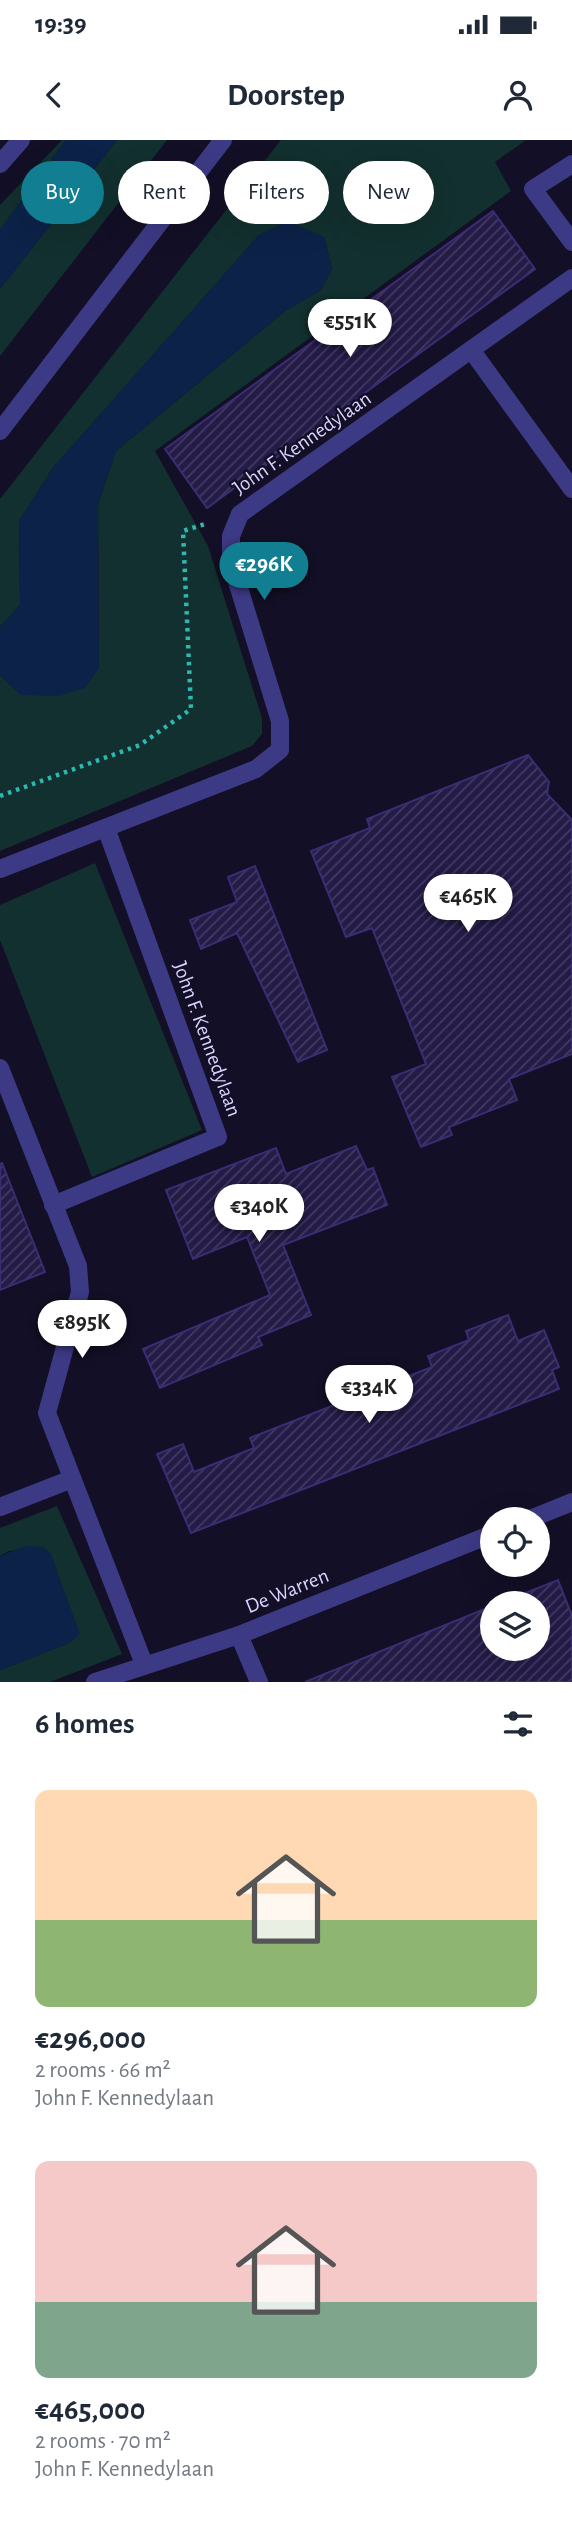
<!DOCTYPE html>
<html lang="en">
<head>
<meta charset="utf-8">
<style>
  body { margin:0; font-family:"Alegreya Sans",sans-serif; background:#f6f6f7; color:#1f2937; height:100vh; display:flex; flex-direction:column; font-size:26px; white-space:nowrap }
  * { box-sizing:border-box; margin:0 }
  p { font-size:23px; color:#747a83 }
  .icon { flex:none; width:38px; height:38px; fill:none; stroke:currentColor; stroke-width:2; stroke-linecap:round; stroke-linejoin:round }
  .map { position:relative; height:1542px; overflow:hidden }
  .sheet { display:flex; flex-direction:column; background:#fff; flex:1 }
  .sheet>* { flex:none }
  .banner { position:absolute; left:21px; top:21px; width:530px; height:63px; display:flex; gap:14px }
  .controls { position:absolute; left:480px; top:1367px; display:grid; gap:14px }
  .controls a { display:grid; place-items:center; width:70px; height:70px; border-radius:50%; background:#fff; box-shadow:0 7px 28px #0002; font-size:35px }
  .price { position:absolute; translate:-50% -60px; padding:0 16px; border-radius:24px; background:#fff; color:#222; font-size:23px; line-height:46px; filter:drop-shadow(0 2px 4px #0008) }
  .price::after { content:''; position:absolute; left:50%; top:42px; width:21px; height:16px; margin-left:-10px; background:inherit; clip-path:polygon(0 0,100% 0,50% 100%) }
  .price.on { background:#117e91; color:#fff }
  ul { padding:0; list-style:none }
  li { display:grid; align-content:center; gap:14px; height:371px; padding:0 35px }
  li span { display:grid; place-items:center; height:217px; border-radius:14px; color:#555 }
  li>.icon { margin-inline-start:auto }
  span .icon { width:126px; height:126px; fill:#fffc; stroke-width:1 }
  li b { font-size:30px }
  h2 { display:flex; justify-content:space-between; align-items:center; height:84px; padding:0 35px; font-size:30px }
  .chip { padding:0 24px; border-radius:32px; background:#fff; box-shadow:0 7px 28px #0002; font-size:24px; line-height:63px }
  .chip.on { background:#117e91; color:#fff }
  .status { display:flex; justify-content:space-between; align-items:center; height:49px; padding:0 35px; background:#fff; direction:ltr }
  .status svg { height:19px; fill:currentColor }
  header { display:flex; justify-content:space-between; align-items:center; height:91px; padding:0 35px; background:#fff; font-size:32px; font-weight:700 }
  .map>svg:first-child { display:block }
  .grass { fill:#12302f }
  .water { fill:#0c2248 }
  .building { fill:url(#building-hatch); stroke:#3b2d73; stroke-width:2 }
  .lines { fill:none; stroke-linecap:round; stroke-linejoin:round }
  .path { stroke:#2fb8b0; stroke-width:4.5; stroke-dasharray:3.5 5; stroke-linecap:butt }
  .minor { stroke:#3d3a85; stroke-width:18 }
  .labels { text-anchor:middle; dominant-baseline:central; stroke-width:5; stroke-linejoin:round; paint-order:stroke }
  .street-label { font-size:21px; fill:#d9d4ff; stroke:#130f26 }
</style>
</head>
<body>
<div class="status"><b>19:39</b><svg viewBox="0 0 49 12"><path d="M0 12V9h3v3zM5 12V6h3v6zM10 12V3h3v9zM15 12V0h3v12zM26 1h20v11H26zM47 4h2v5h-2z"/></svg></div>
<header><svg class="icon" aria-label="back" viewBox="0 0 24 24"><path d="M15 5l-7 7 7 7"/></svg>Doorstep<svg class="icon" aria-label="person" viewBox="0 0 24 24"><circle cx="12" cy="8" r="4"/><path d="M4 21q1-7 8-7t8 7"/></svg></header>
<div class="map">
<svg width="572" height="1542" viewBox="0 0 572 1542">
  <defs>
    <pattern id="building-hatch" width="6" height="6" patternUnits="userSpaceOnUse" patternTransform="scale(1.75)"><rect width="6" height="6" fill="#241b47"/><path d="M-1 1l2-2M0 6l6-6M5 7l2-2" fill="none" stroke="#433b63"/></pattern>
  </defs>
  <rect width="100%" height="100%" fill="#130f26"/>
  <!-- grass -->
  <g class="grass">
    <path d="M 62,0 L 66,0 L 0,90 L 0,65 Z"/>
    <path d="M 117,0 L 167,0 L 0,216 L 0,149 Z"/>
    <path d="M 281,0 L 526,0 L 495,22 L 511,51 L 155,311 L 208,406 L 262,578 L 262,594 L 252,606 L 0,711 L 0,535 L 21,555 L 99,528 L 98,364 L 116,311 L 285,171 L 321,150 L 332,129 L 324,97 L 260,94 L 52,329 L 19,381 L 20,465 L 0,487 L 0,359 Z"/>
    <path d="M 95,723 L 202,990 L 92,1037 L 0,800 L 0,765 Z"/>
    <path d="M 57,1366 L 122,1514 L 50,1542 L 0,1542 L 0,1530 L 69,1503 L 79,1494 L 51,1415 L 43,1407 L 9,1411 L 0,1416 L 0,1388 Z"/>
  </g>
  <!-- water -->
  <g class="water">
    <path d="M 66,0 L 117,0 L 0,149 L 0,90 Z"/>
    <path d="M 288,81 L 324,97 L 332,129 L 321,150 L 285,171 L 116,311 L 98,364 L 99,528 L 85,548 L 58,556 L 21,555 L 0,535 L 0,487 L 20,465 L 19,381 L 52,329 L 260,94 Z"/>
    <path d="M 25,1406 L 43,1407 L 51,1415 L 80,1494 L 69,1503 L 0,1530 L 0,1416 Z"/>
  </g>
  <!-- building -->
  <g class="building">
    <path d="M 493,71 L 535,129 L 207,368 L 165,309 Z"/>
    <path d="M 528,615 L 549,642 L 547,654 L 572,680 L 572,914 L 509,939 L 517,960 L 449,987 L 452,995 L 421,1007 L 392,937 L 426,924 L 372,788 L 346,797 L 311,711 L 370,688 L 367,679 Z"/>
    <path d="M 255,726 L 327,910 L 298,922 L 237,793 L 201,809 L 190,780 L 237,762 L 228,737 Z"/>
    <path d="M 356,1006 L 367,1030 L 373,1028 L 387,1065 L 283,1105 L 311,1175 L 258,1197 L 262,1205 L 160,1248 L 143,1209 L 270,1155 L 247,1097 L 193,1119 L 166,1050 L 276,1008 L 286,1034 Z"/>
    <path d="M 2,1023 L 45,1132 L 0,1150 L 0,1024 Z"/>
    <path d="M 508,1175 L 518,1201 L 544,1190 L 559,1227 L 552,1230 L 559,1249 L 191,1393 L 157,1314 L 183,1304 L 194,1332 L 254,1308 L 250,1298 L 432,1227 L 428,1216 L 469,1200 L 466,1191 Z"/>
    <path d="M 558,1440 L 572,1476 L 572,1542 L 305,1542 L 492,1466 L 492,1508 L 537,1508 L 537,1463 L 500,1463 Z"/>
  </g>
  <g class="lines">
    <!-- path -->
    <path class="path" d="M 0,656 L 140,605 L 191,569 L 183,391 L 208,383"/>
    <!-- minor -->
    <g class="minor">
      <path d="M 0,24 L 21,0"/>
      <path d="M 572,24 L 533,49 L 572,102"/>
      <path d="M 472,211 L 572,349"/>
      <path d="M 0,291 L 223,0"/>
      <path d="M 0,729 L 256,629 L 280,610 L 280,581 L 231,422 L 231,396 L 240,374 L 572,138"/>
      <path d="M 0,928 L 78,1126 L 80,1152 L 47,1273 L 144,1524"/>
      <path d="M 53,1065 L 218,997 L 106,688"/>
      <path d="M 0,1367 L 72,1339"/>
      <path d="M 530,1379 L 572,1362"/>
      <path d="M 239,1495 L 259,1542"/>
      <path d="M 95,1542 L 239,1495 L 492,1394"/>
    </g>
  </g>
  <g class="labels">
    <!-- street labels -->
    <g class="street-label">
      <text transform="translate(302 303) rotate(-35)">John F. Kennedylaan</text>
      <text transform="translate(207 899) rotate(70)">John F. Kennedylaan</text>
      <text transform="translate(287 1451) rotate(-22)">De Warren</text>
    </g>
  </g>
</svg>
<div class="controls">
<a><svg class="icon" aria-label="locate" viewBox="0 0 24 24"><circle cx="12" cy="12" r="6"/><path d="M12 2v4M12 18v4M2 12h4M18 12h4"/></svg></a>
<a><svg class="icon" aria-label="layers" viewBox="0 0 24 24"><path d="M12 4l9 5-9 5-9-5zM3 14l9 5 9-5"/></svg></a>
</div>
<b class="price" style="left:350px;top:219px">€551K</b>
<b class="price on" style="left:264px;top:462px">€296K</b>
<b class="price" style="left:468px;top:794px">€465K</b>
<b class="price" style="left:259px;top:1104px">€340K</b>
<b class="price" style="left:82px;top:1220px">€895K</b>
<b class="price" style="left:369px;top:1285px">€334K</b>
<div class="banner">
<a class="chip on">Buy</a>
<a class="chip">Rent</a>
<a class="chip">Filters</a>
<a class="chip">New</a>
</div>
</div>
<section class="sheet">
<h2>6 homes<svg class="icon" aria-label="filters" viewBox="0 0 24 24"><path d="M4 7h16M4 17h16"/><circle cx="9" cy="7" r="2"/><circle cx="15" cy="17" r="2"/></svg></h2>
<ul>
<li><span style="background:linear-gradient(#ffd9b3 60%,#8fb573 0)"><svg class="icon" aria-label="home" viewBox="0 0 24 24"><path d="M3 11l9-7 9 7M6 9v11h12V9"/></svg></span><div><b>€296,000</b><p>2 rooms · 66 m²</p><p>John F. Kennedylaan</p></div></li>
<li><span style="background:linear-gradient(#f6c9c9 65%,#7fa58c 0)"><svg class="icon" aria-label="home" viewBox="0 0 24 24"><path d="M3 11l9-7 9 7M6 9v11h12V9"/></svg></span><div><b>€465,000</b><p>2 rooms · 70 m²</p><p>John F. Kennedylaan</p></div></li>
</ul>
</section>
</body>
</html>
